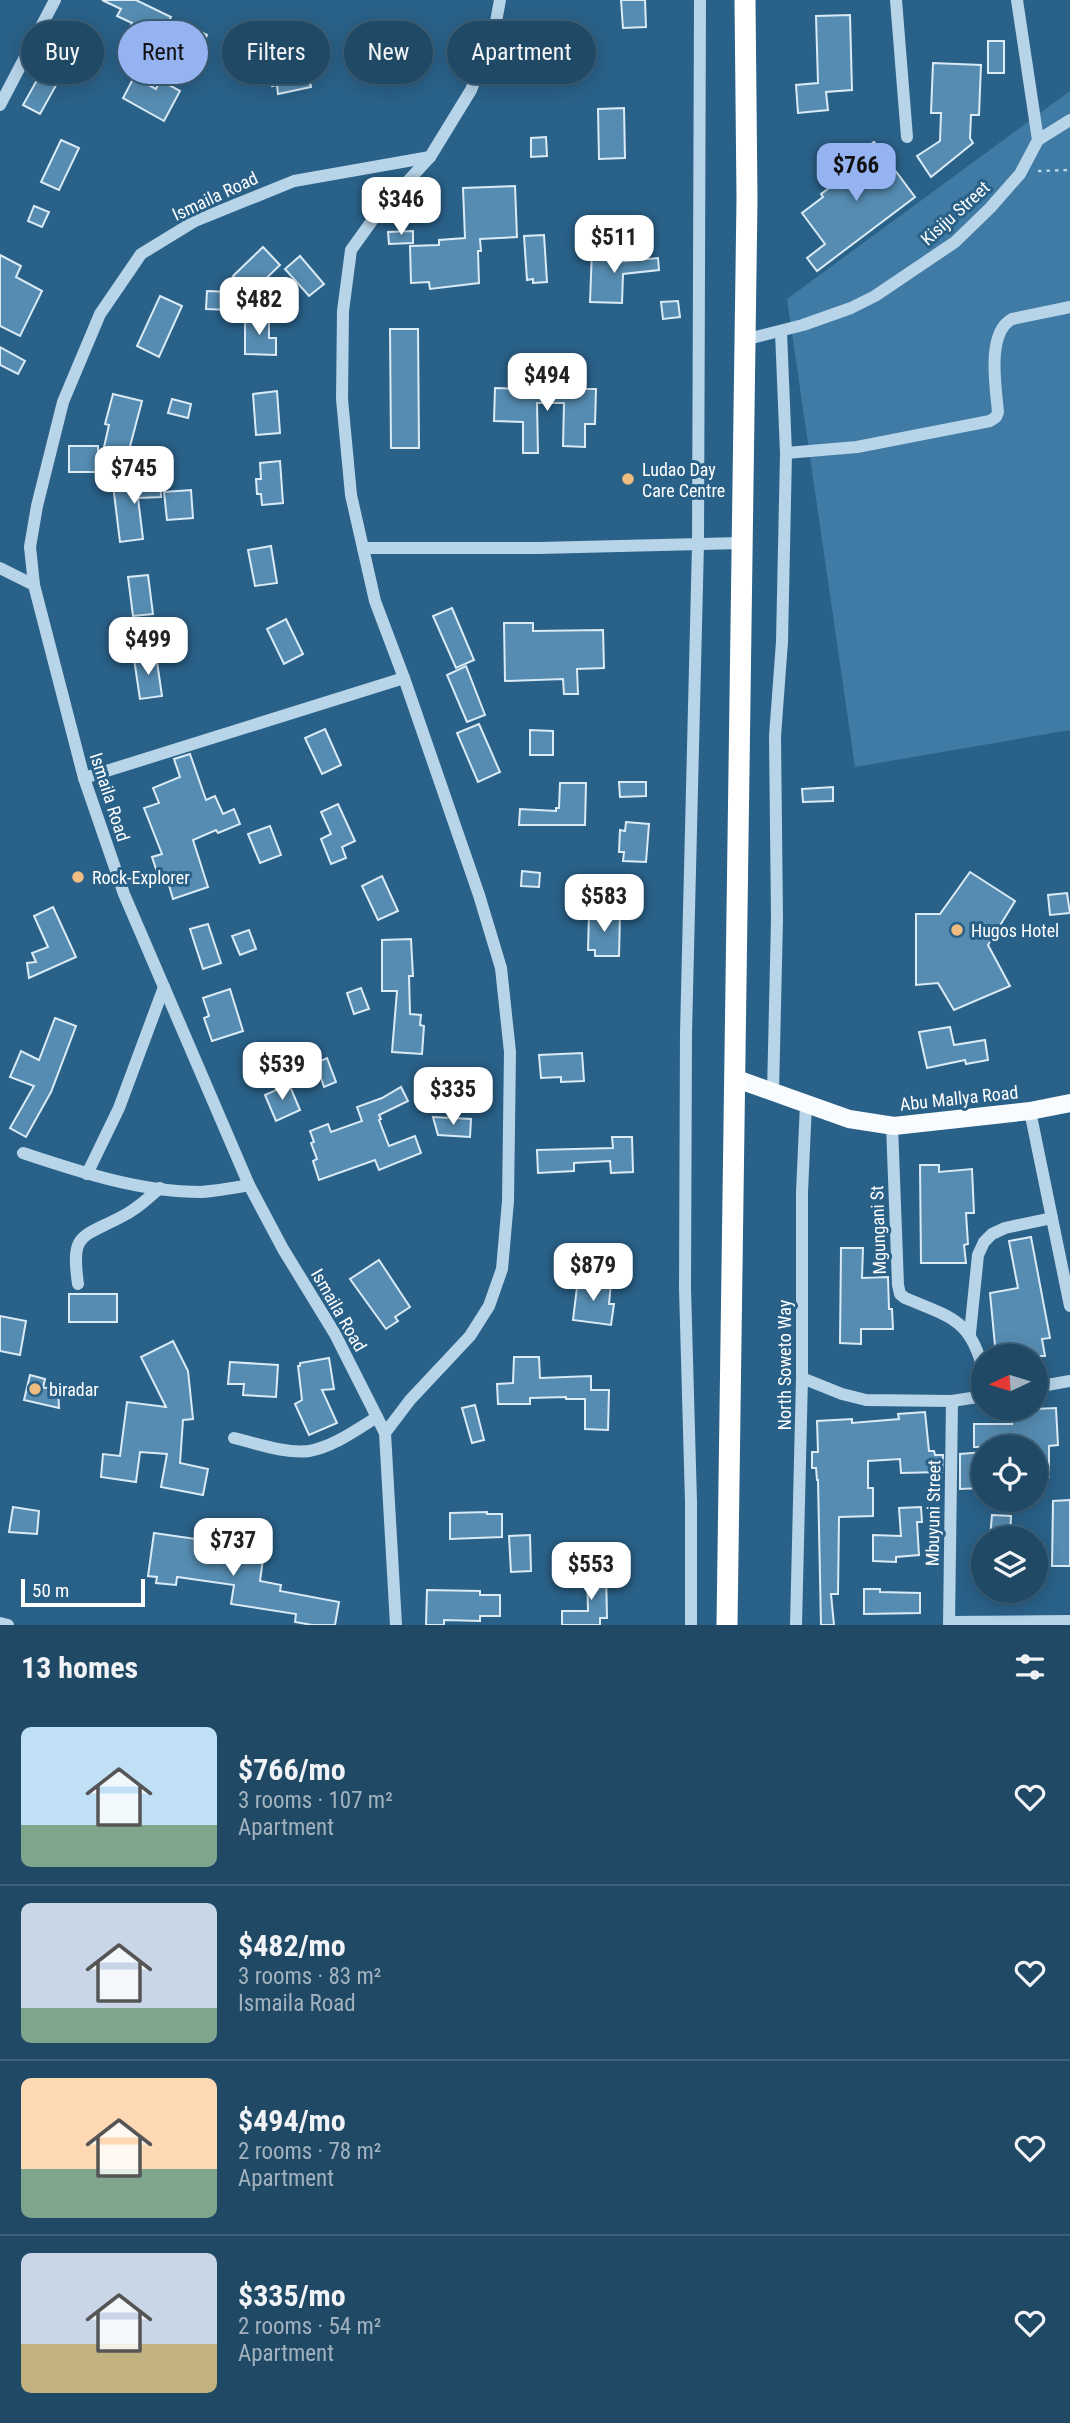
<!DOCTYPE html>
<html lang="en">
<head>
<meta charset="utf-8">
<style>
  body { margin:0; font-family:"Roboto Condensed",sans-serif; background:#2d536f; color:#f1f3f6; height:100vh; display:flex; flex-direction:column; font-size:26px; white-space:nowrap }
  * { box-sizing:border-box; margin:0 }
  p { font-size:23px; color:#a2b2bf }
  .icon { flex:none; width:38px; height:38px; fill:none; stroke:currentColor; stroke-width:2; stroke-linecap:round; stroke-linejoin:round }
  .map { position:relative; height:1625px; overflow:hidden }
  .panel { display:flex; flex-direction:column; background:#204966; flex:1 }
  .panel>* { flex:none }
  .hud { position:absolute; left:21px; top:21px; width:700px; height:63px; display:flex; gap:14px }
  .needle { width:46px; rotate:266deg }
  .fabs { position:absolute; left:971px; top:1344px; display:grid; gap:14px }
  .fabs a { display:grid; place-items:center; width:77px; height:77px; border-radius:50%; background:#204966; box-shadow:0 4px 18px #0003,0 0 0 2px #3d617a; font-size:35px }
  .scale { position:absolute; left:21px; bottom:18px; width:124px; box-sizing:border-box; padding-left:7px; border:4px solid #fff; border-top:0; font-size:19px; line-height:24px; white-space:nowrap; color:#fff; -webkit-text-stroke:5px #2a6188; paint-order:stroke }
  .price { position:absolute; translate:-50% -60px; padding:0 16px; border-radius:14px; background:#fff; color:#222; font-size:23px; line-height:46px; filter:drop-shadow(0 2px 4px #0008) }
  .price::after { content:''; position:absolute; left:50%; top:42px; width:21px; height:16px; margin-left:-10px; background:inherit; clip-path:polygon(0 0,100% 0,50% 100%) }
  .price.current { background:#95b2f1; color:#111 }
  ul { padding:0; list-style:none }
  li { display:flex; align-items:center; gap:21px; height:175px; padding:0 21px }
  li+li { border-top:2px solid #3d617a }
  li span { display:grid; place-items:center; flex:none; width:196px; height:140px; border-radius:10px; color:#555 }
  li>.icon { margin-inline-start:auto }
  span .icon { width:84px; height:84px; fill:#fffc; stroke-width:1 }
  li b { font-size:30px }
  h2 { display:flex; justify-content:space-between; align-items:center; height:84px; padding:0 21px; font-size:30px }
  .tag { padding:0 24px; border-radius:32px; background:#204966; box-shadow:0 4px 18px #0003,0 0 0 2px #3d617a; font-size:24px; line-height:63px }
  .tag.current { background:#95b2f1; color:#111 }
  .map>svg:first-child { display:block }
  .green { fill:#3f7ba4 }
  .building { fill:#568cb1; stroke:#daebf6; stroke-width:2 }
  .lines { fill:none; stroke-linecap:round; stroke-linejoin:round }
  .path { stroke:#b7d4e8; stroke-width:2.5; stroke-dasharray:3.5 5; stroke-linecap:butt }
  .minor { stroke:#b7d4e8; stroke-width:12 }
  .major { stroke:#f9fcfe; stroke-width:18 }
  .highway { stroke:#fff; stroke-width:21 }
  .poi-dot { fill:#eebd7f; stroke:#2a6188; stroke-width:2.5 }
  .labels { text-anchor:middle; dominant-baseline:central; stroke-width:6; stroke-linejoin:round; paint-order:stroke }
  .street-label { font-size:18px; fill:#fff; stroke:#2a6188 }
  .poi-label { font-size:18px; fill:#fff; stroke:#2a6188; text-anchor:start }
</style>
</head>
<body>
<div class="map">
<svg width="1070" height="1625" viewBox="0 0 1070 1625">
  <rect width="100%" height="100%" fill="#2a6188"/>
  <!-- green -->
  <path class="green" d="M 1070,91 L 1070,730 L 855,767 L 787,299 Z"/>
  <!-- building -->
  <g class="building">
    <path d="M 102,0 L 136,0 L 171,17 L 156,46 L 128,32 L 132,23 L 117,16 L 121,9 Z"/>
    <path d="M 621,0 L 645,0 L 646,27 L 623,28 Z"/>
    <path d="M 850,15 L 852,90 L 826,92 L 828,110 L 798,113 L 796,85 L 818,83 L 816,16 Z"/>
    <path d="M 195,29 L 207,35 L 196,58 L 184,52 Z"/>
    <path d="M 367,31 L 409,44 L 404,62 L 393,59 L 388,73 L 357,64 Z"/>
    <rect x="988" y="41" width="16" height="32"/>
    <path d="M 309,46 L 314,73 L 308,73 L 311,87 L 278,94 L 277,85 L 272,86 L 269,71 L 273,70 L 270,52 Z"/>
    <path d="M 933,63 L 981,65 L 979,115 L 971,115 L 970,138 L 973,143 L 931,177 L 917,156 L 940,141 L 941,113 L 931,113 Z"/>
    <path d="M 42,71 L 59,80 L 40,114 L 23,105 Z"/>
    <path d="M 134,77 L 156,89 L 160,80 L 180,91 L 164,121 L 123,98 Z"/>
    <path d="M 624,108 L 625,158 L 599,159 L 598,109 Z"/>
    <path d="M 546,137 L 547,156 L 531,157 L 531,138 Z"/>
    <path d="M 61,140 L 79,148 L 59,190 L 41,182 Z"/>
    <path d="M 874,142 L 915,197 L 817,271 L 807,258 L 825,244 L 802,213 L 823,197 L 821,194 L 837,182 L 831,175 Z"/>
    <path d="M 515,186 L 517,237 L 480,239 L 481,251 L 478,251 L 479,283 L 430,289 L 429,282 L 411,283 L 410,246 L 439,245 L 439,240 L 465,238 L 463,188 Z"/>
    <path d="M 34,206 L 49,212 L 42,227 L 28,221 Z"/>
    <path d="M 413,231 L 413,243 L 389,244 L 388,232 Z"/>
    <path d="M 544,235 L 547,282 L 533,283 L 533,279 L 527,280 L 524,236 Z"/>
    <path d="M 263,247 L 280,265 L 250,294 L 233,276 Z"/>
    <path d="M 592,250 L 620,251 L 619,262 L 658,258 L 659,270 L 623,274 L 622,303 L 590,302 Z"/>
    <path d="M 0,255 L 21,266 L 16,277 L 42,291 L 20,336 L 0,326 Z"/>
    <path d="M 300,256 L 324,284 L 309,296 L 285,269 Z"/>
    <path d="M 207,291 L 232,292 L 231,310 L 206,309 Z"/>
    <path d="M 160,296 L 182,306 L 159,357 L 137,346 Z"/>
    <path d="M 678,301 L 680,317 L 663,319 L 661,302 Z"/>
    <path d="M 245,318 L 269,318 L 269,338 L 276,338 L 276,355 L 245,354 Z"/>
    <path d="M 390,329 L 418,329 L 419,448 L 391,448 Z"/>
    <path d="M 0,347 L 25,361 L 18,374 L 0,365 Z"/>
    <path d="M 495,388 L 578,391 L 578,389 L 596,389 L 595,424 L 585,424 L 585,447 L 563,446 L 564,403 L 537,403 L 538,453 L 523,453 L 523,422 L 494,421 Z"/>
    <path d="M 277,391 L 280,433 L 256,435 L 253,394 Z"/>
    <path d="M 113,394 L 142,401 L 128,454 L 104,447 L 109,425 L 105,424 Z"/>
    <path d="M 172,399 L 191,404 L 188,418 L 168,413 Z"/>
    <rect x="69" y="446" width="29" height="26"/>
    <path d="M 280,461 L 283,503 L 262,505 L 261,494 L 257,494 L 256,479 L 261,479 L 260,463 Z"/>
    <path d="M 160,473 L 161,497 L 138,498 L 143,539 L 120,542 L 113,485 L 147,482 L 147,474 Z"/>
    <path d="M 191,490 L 193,518 L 167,520 L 164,492 Z"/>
    <path d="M 271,546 L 277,583 L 255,586 L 248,550 Z"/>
    <path d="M 148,575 L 153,614 L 133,616 L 128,577 Z"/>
    <path d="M 452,608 L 474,660 L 456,668 L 433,616 Z"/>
    <path d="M 286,619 L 303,654 L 284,664 L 267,629 Z"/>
    <path d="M 504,623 L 533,623 L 533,631 L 603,630 L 604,668 L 577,669 L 578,694 L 564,694 L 563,679 L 505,681 Z"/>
    <path d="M 156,655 L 162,696 L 140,699 L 134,659 Z"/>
    <path d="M 466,666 L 485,715 L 467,722 L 447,675 Z"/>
    <path d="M 479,724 L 500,772 L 478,782 L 457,733 Z"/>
    <path d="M 325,729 L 341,765 L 322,774 L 305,738 Z"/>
    <path d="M 530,730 L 553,731 L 553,755 L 530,755 Z"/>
    <path d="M 190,754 L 206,800 L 215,796 L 223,814 L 234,809 L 240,824 L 218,833 L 216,830 L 193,840 L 208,887 L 173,899 L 168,882 L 161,884 L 152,857 L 162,854 L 144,808 L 159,803 L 153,788 L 180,777 L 174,759 Z"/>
    <path d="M 619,782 L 646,782 L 646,796 L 620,797 Z"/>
    <path d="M 560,783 L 586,783 L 585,825 L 519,825 L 520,809 L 556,811 L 556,808 L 559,808 Z"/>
    <path d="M 833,787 L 833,801 L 803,802 L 802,789 Z"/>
    <path d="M 338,804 L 355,841 L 342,847 L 346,858 L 331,864 L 321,839 L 331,834 L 321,812 Z"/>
    <path d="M 626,822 L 649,824 L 646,862 L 623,861 L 624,852 L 619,852 L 620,830 L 625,831 Z"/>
    <path d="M 270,826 L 281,855 L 260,863 L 248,834 Z"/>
    <path d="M 522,871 L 540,873 L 539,887 L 521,886 Z"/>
    <path d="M 970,872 L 1015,901 L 988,945 L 1010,986 L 954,1010 L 938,983 L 916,985 L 916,914 L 940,914 Z"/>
    <path d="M 382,876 L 398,911 L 378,920 L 362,886 Z"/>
    <path d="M 1067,893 L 1070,913 L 1050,915 L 1048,895 Z"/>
    <path d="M 53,907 L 76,957 L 29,978 L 27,963 L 36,962 L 32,953 L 48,947 L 34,916 Z"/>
    <path d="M 589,913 L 620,913 L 619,956 L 595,956 L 595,950 L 588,950 Z"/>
    <path d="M 208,924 L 221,963 L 203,969 L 190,929 Z"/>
    <path d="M 249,930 L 256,949 L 240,955 L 232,936 Z"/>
    <path d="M 411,939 L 413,976 L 409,976 L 410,1014 L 421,1015 L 420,1025 L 424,1026 L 422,1054 L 392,1052 L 397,991 L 382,991 L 382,940 Z"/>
    <path d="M 361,988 L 369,1009 L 354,1014 L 347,993 Z"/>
    <path d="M 230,989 L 243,1031 L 212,1041 L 204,1018 L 209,1016 L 203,998 Z"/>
    <path d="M 55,1018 L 76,1026 L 51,1092 L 26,1137 L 10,1128 L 34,1086 L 10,1077 L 21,1051 L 39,1060 Z"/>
    <path d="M 950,1027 L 954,1045 L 985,1040 L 988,1060 L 966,1064 L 965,1060 L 927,1068 L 919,1032 Z"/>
    <path d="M 582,1053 L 584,1081 L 561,1082 L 561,1077 L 541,1078 L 539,1055 Z"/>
    <path d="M 327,1058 L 336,1082 L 324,1087 L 316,1063 Z"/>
    <path d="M 289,1084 L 300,1110 L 276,1121 L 265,1095 Z"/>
    <path d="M 401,1087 L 408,1101 L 379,1115 L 381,1119 L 379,1120 L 389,1146 L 415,1136 L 421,1153 L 379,1170 L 375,1160 L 319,1180 L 313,1161 L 317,1159 L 311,1143 L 314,1142 L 310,1131 L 328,1124 L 331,1132 L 362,1121 L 357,1107 L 382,1098 Z"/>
    <path d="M 433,1117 L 471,1119 L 470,1137 L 438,1135 Z"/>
    <path d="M 612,1137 L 632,1137 L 633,1172 L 611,1173 L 610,1161 L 574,1163 L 574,1171 L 538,1173 L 537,1150 L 613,1148 Z"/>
    <path d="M 920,1165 L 939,1165 L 939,1172 L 972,1169 L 974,1213 L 966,1213 L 968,1244 L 964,1245 L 966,1263 L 921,1263 Z"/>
    <path d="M 1031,1237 L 1050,1338 L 1042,1339 L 1045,1356 L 1018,1356 L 1018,1353 L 996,1356 L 990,1293 L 1018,1288 L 1009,1241 Z"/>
    <path d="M 841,1248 L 863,1248 L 862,1278 L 888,1277 L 889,1309 L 892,1309 L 893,1329 L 861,1329 L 861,1344 L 840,1343 Z"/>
    <path d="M 379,1260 L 410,1307 L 395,1317 L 398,1321 L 386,1329 L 350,1279 Z"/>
    <path d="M 578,1279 L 611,1283 L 609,1304 L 614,1304 L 611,1325 L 573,1320 Z"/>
    <rect x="69" y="1294" width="48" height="28"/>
    <path d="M 0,1316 L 26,1321 L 20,1355 L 0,1351 Z"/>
    <path d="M 173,1341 L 188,1371 L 193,1419 L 183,1420 L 180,1463 L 208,1469 L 203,1495 L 161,1487 L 167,1454 L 140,1452 L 136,1482 L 101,1477 L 103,1454 L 120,1456 L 127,1402 L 166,1407 L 141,1357 Z"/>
    <path d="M 514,1357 L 539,1357 L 540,1378 L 591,1376 L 591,1390 L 609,1390 L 608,1430 L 585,1429 L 585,1399 L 566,1399 L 566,1397 L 530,1398 L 530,1404 L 498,1404 L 497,1384 L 513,1383 Z"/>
    <path d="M 329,1358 L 334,1389 L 322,1390 L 337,1423 L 309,1435 L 295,1404 L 302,1400 L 298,1366 L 300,1366 L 300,1363 Z"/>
    <path d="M 230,1362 L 278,1365 L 276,1397 L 243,1395 L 244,1384 L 228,1384 Z"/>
    <path d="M 30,1375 L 45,1379 L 43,1388 L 58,1387 L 59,1408 L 24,1400 Z"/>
    <path d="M 475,1405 L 484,1440 L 472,1443 L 462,1408 Z"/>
    <path d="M 1056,1408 L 1058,1445 L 1049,1446 L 1049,1477 L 1036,1477 L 1036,1446 L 974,1447 L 974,1424 L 1012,1424 L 1012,1410 Z"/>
    <path d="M 925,1412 L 929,1451 L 934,1451 L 935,1455 L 943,1455 L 942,1472 L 901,1473 L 900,1459 L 868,1461 L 868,1488 L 873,1488 L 873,1516 L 839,1517 L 838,1594 L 831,1594 L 834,1625 L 821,1625 L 818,1480 L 817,1480 L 816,1468 L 812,1468 L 812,1452 L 818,1452 L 817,1421 L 852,1419 L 852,1423 L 899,1419 L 898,1414 Z"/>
    <path d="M 984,1452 L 984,1488 L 960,1489 L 960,1454 Z"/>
    <path d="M 1070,1500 L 1070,1566 L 1052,1566 L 1053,1501 Z"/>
    <path d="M 13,1507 L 39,1511 L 37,1534 L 9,1532 Z"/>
    <path d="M 921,1507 L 922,1522 L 917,1522 L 919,1555 L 896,1557 L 896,1562 L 873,1561 L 873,1535 L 901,1536 L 899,1508 Z"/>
    <path d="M 487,1512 L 487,1514 L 502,1514 L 502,1537 L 450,1539 L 450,1513 Z"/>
    <path d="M 992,1515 L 1011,1516 L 1010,1538 L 990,1537 Z"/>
    <path d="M 154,1533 L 217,1542 L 215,1551 L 263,1559 L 260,1581 L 281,1585 L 280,1591 L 339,1602 L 335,1625 L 312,1625 L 295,1622 L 296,1614 L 231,1604 L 234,1585 L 177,1577 L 176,1585 L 156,1583 L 157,1577 L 148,1576 Z"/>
    <path d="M 530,1535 L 531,1571 L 511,1572 L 509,1536 Z"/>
    <path d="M 587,1570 L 606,1570 L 607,1618 L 600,1618 L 600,1625 L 562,1625 L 562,1611 L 588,1611 Z"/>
    <path d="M 864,1589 L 880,1589 L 880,1592 L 920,1593 L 920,1613 L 864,1614 Z"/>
    <path d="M 427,1590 L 480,1591 L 480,1595 L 500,1595 L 500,1616 L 480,1616 L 480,1621 L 444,1620 L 444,1625 L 426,1625 Z"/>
  </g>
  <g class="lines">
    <!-- path -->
    <path class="path" d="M 1038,171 L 1070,170"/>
    <!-- minor -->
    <g class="minor">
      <path d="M 896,0 L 907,137"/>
      <path d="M 0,105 L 55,0"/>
      <path d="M 1038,140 L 1070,120"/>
      <path d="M 744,340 L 803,325 L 851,308 L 875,296 L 955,242 L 990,208 L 1020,174 L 1038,140 L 1017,0"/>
      <path d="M 786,453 L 857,447 L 990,421 L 996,417 L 998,412 C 996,388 986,333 1012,319 L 1070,307"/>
      <path d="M 363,548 L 539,548 L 741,543"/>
      <path d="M 0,568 L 34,585"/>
      <path d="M 84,778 L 404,678"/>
      <path d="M 773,1093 L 777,919 L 775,736 L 782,642 L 786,453 L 781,332"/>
      <path d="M 1030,1111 L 1070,1306"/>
      <path d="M 892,1125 L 898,1285 L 900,1294 L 905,1298 C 952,1318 971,1319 984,1373"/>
      <path d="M 23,1153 C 80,1172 140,1192 201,1192 C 217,1191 233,1188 249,1185"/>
      <path d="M 87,1174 L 119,1108 L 164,987"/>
      <path d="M 78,1284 C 71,1234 80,1238 119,1218 C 135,1211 147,1199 160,1188"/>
      <path d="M 970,1333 L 978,1255 L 984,1242 L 992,1234 L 1005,1228 L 1052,1218"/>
      <path d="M 802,1378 L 842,1394 L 866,1400 L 952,1401 L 984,1396"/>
      <path d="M 1036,1387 L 1070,1381"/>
      <path d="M 385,1433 L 410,1400 L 470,1336 L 489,1306 L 502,1269 L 508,1201 L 510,1052 L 501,968 L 479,895 L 404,678 L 375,601 L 351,495 L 342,399 L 343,311 L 351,250 L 374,218 L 430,157 L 471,90 L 494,32 L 500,0"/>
      <path d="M 234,1438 C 256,1443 285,1454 309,1451 C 333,1447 356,1430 377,1417"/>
      <path d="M 949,1622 L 1070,1621"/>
      <path d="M 0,1623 L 8,1625"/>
      <path d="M 396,1625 L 385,1433 L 335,1334 L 283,1249 L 249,1185 L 124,894 L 84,778 L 34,585 L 30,547 L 37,506 L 63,402 L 100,314 L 141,254 L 195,221 L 294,181 L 430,157"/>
      <path d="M 691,1625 L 691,1502 L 685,1288 L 686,1033 L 698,544 L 700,0"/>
      <path d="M 796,1625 L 802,1378 L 802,1192 L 806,1104"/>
      <path d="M 949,1625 L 952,1401"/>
    </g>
    <!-- major -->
    <path class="major" d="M 734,1078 L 849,1119 L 894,1126 L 1030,1111 L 1070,1103"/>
    <!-- highway -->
    <path class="highway" d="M 727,1625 L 747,199 L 745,0"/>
  </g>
  <!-- markers -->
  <g class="poi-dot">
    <circle cx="628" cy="479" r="7"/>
    <circle cx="78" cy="877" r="7"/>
    <circle cx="957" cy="930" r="7"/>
    <circle cx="35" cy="1389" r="7"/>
  </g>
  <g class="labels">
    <!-- street labels -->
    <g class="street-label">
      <text transform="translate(215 196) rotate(-25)">Ismaila Road</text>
      <text transform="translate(955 213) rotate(-42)">Kisiju Street</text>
      <text transform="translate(110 797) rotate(72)">Ismaila Road</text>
      <text transform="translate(959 1098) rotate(-6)">Abu Mallya Road</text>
      <text transform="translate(878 1230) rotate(-92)">Mgungani St</text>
      <text transform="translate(339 1310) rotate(60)">Ismaila Road</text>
      <text transform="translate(784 1365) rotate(-90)">North Soweto Way</text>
      <text transform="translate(933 1513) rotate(-89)">Mbuyuni Street</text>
    </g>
    <!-- poi labels -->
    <g class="poi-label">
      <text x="642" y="469">Ludao Day<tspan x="642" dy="21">Care Centre</tspan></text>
      <text x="92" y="877">Rock-Explorer</text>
      <text x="971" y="930">Hugos Hotel</text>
      <text x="49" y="1389">biradar</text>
    </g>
  </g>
</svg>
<div class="fabs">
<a><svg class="needle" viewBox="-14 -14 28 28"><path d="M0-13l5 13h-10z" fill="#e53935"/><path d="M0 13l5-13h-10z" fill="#a2b2bf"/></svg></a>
<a><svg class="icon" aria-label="locate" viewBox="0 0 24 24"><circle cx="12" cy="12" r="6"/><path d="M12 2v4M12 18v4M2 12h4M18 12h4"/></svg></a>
<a><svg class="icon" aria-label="layers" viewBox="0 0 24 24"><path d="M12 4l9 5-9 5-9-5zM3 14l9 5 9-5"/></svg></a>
</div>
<div class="scale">50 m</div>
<b class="price current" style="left:856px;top:203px">$766</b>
<b class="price" style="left:401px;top:237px">$346</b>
<b class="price" style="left:614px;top:275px">$511</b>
<b class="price" style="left:259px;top:337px">$482</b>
<b class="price" style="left:547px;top:413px">$494</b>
<b class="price" style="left:134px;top:506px">$745</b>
<b class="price" style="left:148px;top:677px">$499</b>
<b class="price" style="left:604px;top:934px">$583</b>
<b class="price" style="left:282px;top:1102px">$539</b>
<b class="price" style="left:453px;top:1127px">$335</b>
<b class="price" style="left:593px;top:1303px">$879</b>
<b class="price" style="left:233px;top:1578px">$737</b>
<b class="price" style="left:591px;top:1602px">$553</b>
<div class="hud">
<a class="tag">Buy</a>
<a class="tag current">Rent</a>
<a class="tag">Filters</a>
<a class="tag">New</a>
<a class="tag">Apartment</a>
</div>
</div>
<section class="panel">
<h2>13 homes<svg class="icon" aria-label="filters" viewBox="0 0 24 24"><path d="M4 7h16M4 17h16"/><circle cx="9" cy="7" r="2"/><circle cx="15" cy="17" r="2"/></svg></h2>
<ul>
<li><span style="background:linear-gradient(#bfe0f5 70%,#7fa58c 0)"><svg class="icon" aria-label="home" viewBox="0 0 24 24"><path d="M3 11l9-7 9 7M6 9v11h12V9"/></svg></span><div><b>$766/mo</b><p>3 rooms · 107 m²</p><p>Apartment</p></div><svg class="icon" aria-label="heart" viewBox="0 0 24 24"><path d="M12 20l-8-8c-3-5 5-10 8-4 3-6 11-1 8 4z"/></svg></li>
<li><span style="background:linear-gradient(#c9d6e8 75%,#7fa58c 0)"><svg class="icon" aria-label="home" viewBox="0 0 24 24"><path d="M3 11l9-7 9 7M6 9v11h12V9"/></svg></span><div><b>$482/mo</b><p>3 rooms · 83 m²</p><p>Ismaila Road</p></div><svg class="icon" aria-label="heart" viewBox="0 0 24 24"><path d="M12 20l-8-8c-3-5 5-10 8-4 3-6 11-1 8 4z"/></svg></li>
<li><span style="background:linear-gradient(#ffd9b3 65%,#7fa58c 0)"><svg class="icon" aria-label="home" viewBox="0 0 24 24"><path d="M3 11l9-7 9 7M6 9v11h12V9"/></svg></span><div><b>$494/mo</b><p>2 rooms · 78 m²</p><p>Apartment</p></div><svg class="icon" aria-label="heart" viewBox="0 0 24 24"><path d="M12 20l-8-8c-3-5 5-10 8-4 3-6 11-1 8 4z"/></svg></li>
<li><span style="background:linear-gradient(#c9d6e8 65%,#c2b280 0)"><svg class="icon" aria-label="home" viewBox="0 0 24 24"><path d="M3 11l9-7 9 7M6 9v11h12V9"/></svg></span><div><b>$335/mo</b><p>2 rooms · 54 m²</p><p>Apartment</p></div><svg class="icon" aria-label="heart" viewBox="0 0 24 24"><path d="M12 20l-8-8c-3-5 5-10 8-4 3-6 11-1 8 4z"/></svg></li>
</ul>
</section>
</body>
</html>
